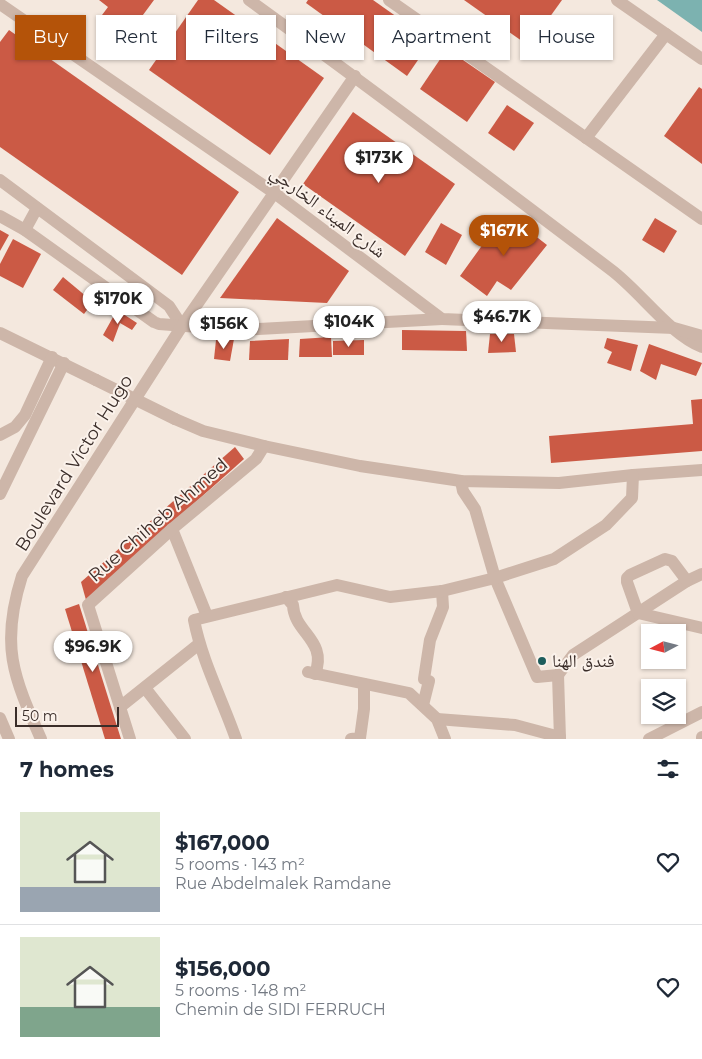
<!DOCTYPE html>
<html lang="en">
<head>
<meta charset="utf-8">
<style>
  body { margin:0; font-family:Montserrat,"Noto Naskh Arabic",sans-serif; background:#f2f2f3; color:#1f2937; height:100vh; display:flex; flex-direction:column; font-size:19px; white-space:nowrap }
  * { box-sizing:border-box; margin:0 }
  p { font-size:16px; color:#747a83 }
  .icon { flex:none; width:28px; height:28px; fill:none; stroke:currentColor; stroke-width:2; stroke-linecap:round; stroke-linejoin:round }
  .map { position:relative; height:739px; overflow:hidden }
  .details { display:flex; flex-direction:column; background:#fff; flex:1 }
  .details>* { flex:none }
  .top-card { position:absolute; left:15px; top:15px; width:672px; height:45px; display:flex; gap:10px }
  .needle { width:32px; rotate:263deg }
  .controls { position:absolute; left:641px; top:624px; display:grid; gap:10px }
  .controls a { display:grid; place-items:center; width:45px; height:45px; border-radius:0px; background:#fff; box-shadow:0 1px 4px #0004; font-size:25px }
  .scale { position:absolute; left:15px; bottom:12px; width:104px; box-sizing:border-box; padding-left:5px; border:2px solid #3a2d29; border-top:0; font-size:14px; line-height:18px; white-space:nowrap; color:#3a2d29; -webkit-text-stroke:4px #fbf2eb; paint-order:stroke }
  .price { position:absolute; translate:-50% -42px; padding:0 11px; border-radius:18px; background:#fff; color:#222; font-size:16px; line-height:32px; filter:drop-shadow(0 1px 2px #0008) }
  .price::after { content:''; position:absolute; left:50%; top:30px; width:15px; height:11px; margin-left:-8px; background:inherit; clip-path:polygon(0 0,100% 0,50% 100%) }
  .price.active { background:#b45309; color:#fff }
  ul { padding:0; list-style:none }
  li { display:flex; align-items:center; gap:15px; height:125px; padding:0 20px }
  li+li { border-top:1px solid #e0e1e3 }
  li span { display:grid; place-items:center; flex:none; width:140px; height:100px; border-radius:0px; color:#555 }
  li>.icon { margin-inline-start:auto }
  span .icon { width:60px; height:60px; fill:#fffc; stroke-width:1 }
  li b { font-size:21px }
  h2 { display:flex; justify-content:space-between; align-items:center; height:60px; padding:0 20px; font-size:21px }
  .chip { padding:0 18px; border-radius:0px; background:#fff; box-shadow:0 1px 4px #0004; font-size:18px; line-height:45px }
  .chip.active { background:#b45309; color:#fff }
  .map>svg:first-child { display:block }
  .water { fill:#7cb2b0 }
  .building { fill:#cb5a45 }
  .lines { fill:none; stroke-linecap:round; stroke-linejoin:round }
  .minor { stroke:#cdb6a9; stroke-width:12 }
  .minor-bridge { stroke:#cdb6a9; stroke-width:12 }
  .poi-dot { fill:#1d5d5c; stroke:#fbf2eb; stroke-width:2 }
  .labels { text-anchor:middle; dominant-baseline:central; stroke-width:4; stroke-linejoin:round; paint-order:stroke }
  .street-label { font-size:18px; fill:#3a2d29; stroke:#fbf2eb }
  .poi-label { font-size:18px; fill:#3a2d29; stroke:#fbf2eb; text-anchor:start }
</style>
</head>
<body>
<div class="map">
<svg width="702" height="739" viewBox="0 0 702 739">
  <rect width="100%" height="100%" fill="#f4e8de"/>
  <!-- water -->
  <path class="water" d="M 657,0 L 702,0 L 702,32 Z"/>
  <!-- building -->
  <g class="building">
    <path d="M 99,0 L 154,0 L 126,38 L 99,19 L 108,7 Z"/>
    <path d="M 198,0 L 214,0 L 324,78 L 270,155 L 149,70 Z"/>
    <path d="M 308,0 L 373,0 L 431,41 L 407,76 L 306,3 Z"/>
    <path d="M 464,0 L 562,0 L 529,46 Z"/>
    <path d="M 9,30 L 239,192 L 182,275 L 0,147 L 0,42 Z"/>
    <path d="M 447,49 L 495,82 L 467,122 L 420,89 Z"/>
    <path d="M 699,87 L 702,89 L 702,164 L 664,136 Z"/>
    <path d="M 507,105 L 534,123 L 514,151 L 488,133 Z"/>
    <path d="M 353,112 L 455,184 L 405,256 L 303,184 Z"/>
    <path d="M 511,217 L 547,245 L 511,290 L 497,281 L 487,296 L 460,276 L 499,222 Z"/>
    <path d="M 277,218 L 349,271 L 327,303 L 220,298 Z"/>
    <path d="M 655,218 L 677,231 L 664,253 L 642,240 Z"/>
    <path d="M 441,223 L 462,235 L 446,265 L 425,252 Z"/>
    <path d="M 0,230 L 9,235 L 0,251 Z"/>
    <path d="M 13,239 L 41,254 L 23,288 L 0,276 L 0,264 Z"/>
    <path d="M 63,277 L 93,302 L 84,314 L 53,290 Z"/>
    <path d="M 117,310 L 137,323 L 132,330 L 120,323 L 113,342 L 103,335 Z"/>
    <path d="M 402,330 L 466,331 L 467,351 L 402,350 Z"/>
    <path d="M 490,334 L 514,334 L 516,352 L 488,353 Z"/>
    <path d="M 331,337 L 332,357 L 299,357 L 300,339 Z"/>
    <path d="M 607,338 L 638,345 L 631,371 L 607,363 L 612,352 L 604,348 Z"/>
    <path d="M 234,339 L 230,361 L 214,359 L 216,340 Z"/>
    <path d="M 289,339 L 288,360 L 249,360 L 250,341 Z"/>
    <path d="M 364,340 L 364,355 L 333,355 L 333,341 Z"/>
    <path d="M 649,344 L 702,363 L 696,376 L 661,364 L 656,380 L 640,371 Z"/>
    <path d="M 702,399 L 702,451 L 551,463 L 549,436 L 693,424 L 691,400 Z"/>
    <path d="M 235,447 L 244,459 L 86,600 L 81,582 Z"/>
    <path d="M 79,604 L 121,739 L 105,739 L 65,609 Z"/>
  </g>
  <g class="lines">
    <!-- minor -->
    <g class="minor">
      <path d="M 249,0 C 371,88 490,178 610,269 C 640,291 668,333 702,347"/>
      <path d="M 389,0 L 702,219"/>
      <path d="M 617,0 L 702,59"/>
      <path d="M 0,4 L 273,192 L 442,319 L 674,328 L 702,336"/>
      <path d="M 586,138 L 666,34"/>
      <path d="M 0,180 L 169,306 L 182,326"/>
      <path d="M 0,216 L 25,230 L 154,322 L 159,324 L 238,330 L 442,319"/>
      <path d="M 25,230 L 37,208"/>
      <path d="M 0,333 L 96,380"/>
      <path d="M 175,419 L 203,431 L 264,446 L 360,466 L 461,481 L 559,483 L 633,475 L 702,470"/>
      <path d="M 0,435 L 15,427 L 25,415 L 52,357"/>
      <path d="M 461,481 L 463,491 L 475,509 L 495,578 L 537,677 L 558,675 L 573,655 L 687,581 L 702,574"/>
      <path d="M 0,494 L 64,363"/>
      <path d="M 172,529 L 207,616"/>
      <path d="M 687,581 L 672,561 L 665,559 L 630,575 L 627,578 L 627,582 L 638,613 L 702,628"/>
      <path d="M 286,597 L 293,605 C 294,633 328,640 315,674"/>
      <path d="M 308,672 L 409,693 L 437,719 L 445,739"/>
      <path d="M 558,675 L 560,739"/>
      <path d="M 145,688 L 185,739"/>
      <path d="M 423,705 L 429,681 L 424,679 L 430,640 L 443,607 L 442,591"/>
      <path d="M 120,707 L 199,644"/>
      <path d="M 0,718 L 9,739"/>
      <path d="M 437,719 L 515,725 L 560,737"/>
      <path d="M 41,739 C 13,676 0,645 22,576 L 182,326 L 355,76"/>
      <path d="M 130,739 L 88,605 L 172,529 L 256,459 L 264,446"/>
      <path d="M 236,739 C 222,699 202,661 194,620 L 337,585 L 390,597 L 442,591 L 495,578 L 554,559 L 606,525 L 632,498 L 633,475"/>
      <path d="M 351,739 L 360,738 L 364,709 L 364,684"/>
      <path d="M 649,739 L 702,712"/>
      <path d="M 702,739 L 702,737"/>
    </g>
    <!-- minor-bridge -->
    <path class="minor-bridge" d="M 96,380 L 175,419"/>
  </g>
  <!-- markers -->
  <circle class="poi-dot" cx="542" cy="661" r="5"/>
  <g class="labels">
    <!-- street labels -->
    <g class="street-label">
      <text transform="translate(328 212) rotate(37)">شارع الميناء الخارجي</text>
      <text transform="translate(74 463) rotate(-58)">Boulevard Victor Hugo</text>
      <text transform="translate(158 520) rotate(-41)">Rue Chiheb Ahmed</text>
    </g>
    <!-- poi labels -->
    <g class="poi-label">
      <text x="552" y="661">فندق الهنا</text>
    </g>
  </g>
</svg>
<div class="controls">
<a><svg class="needle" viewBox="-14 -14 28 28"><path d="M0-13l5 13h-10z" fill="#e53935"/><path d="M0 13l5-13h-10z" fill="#747a83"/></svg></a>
<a><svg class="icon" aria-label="layers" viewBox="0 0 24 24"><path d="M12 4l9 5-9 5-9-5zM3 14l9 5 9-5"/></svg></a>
</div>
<div class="scale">50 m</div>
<b class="price" style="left:379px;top:184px">$173K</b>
<b class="price active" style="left:504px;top:257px">$167K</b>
<b class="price" style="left:118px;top:325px">$170K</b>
<b class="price" style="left:502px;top:343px">$46.7K</b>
<b class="price" style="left:349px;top:348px">$104K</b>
<b class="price" style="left:224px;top:350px">$156K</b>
<b class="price" style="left:93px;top:673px">$96.9K</b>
<div class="top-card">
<a class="chip active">Buy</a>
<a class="chip">Rent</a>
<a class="chip">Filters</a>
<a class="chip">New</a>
<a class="chip">Apartment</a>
<a class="chip">House</a>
</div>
</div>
<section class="details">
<h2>7 homes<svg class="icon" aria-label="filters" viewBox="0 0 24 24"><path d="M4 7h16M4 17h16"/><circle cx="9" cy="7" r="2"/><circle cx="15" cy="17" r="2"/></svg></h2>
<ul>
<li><span style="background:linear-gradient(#dfe7d0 75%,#9aa5b1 0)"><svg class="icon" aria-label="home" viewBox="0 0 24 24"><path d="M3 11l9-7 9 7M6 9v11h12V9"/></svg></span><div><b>$167,000</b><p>5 rooms · 143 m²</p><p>Rue Abdelmalek Ramdane</p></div><svg class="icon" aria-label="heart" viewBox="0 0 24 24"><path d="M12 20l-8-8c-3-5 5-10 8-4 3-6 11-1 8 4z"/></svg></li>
<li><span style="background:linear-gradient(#dfe7d0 70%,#7fa58c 0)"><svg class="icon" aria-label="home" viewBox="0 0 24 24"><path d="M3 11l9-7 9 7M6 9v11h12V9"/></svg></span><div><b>$156,000</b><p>5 rooms · 148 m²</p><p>Chemin de SIDI FERRUCH</p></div><svg class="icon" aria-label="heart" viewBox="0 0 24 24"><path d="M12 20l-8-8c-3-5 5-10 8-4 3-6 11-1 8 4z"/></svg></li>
</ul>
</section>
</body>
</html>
